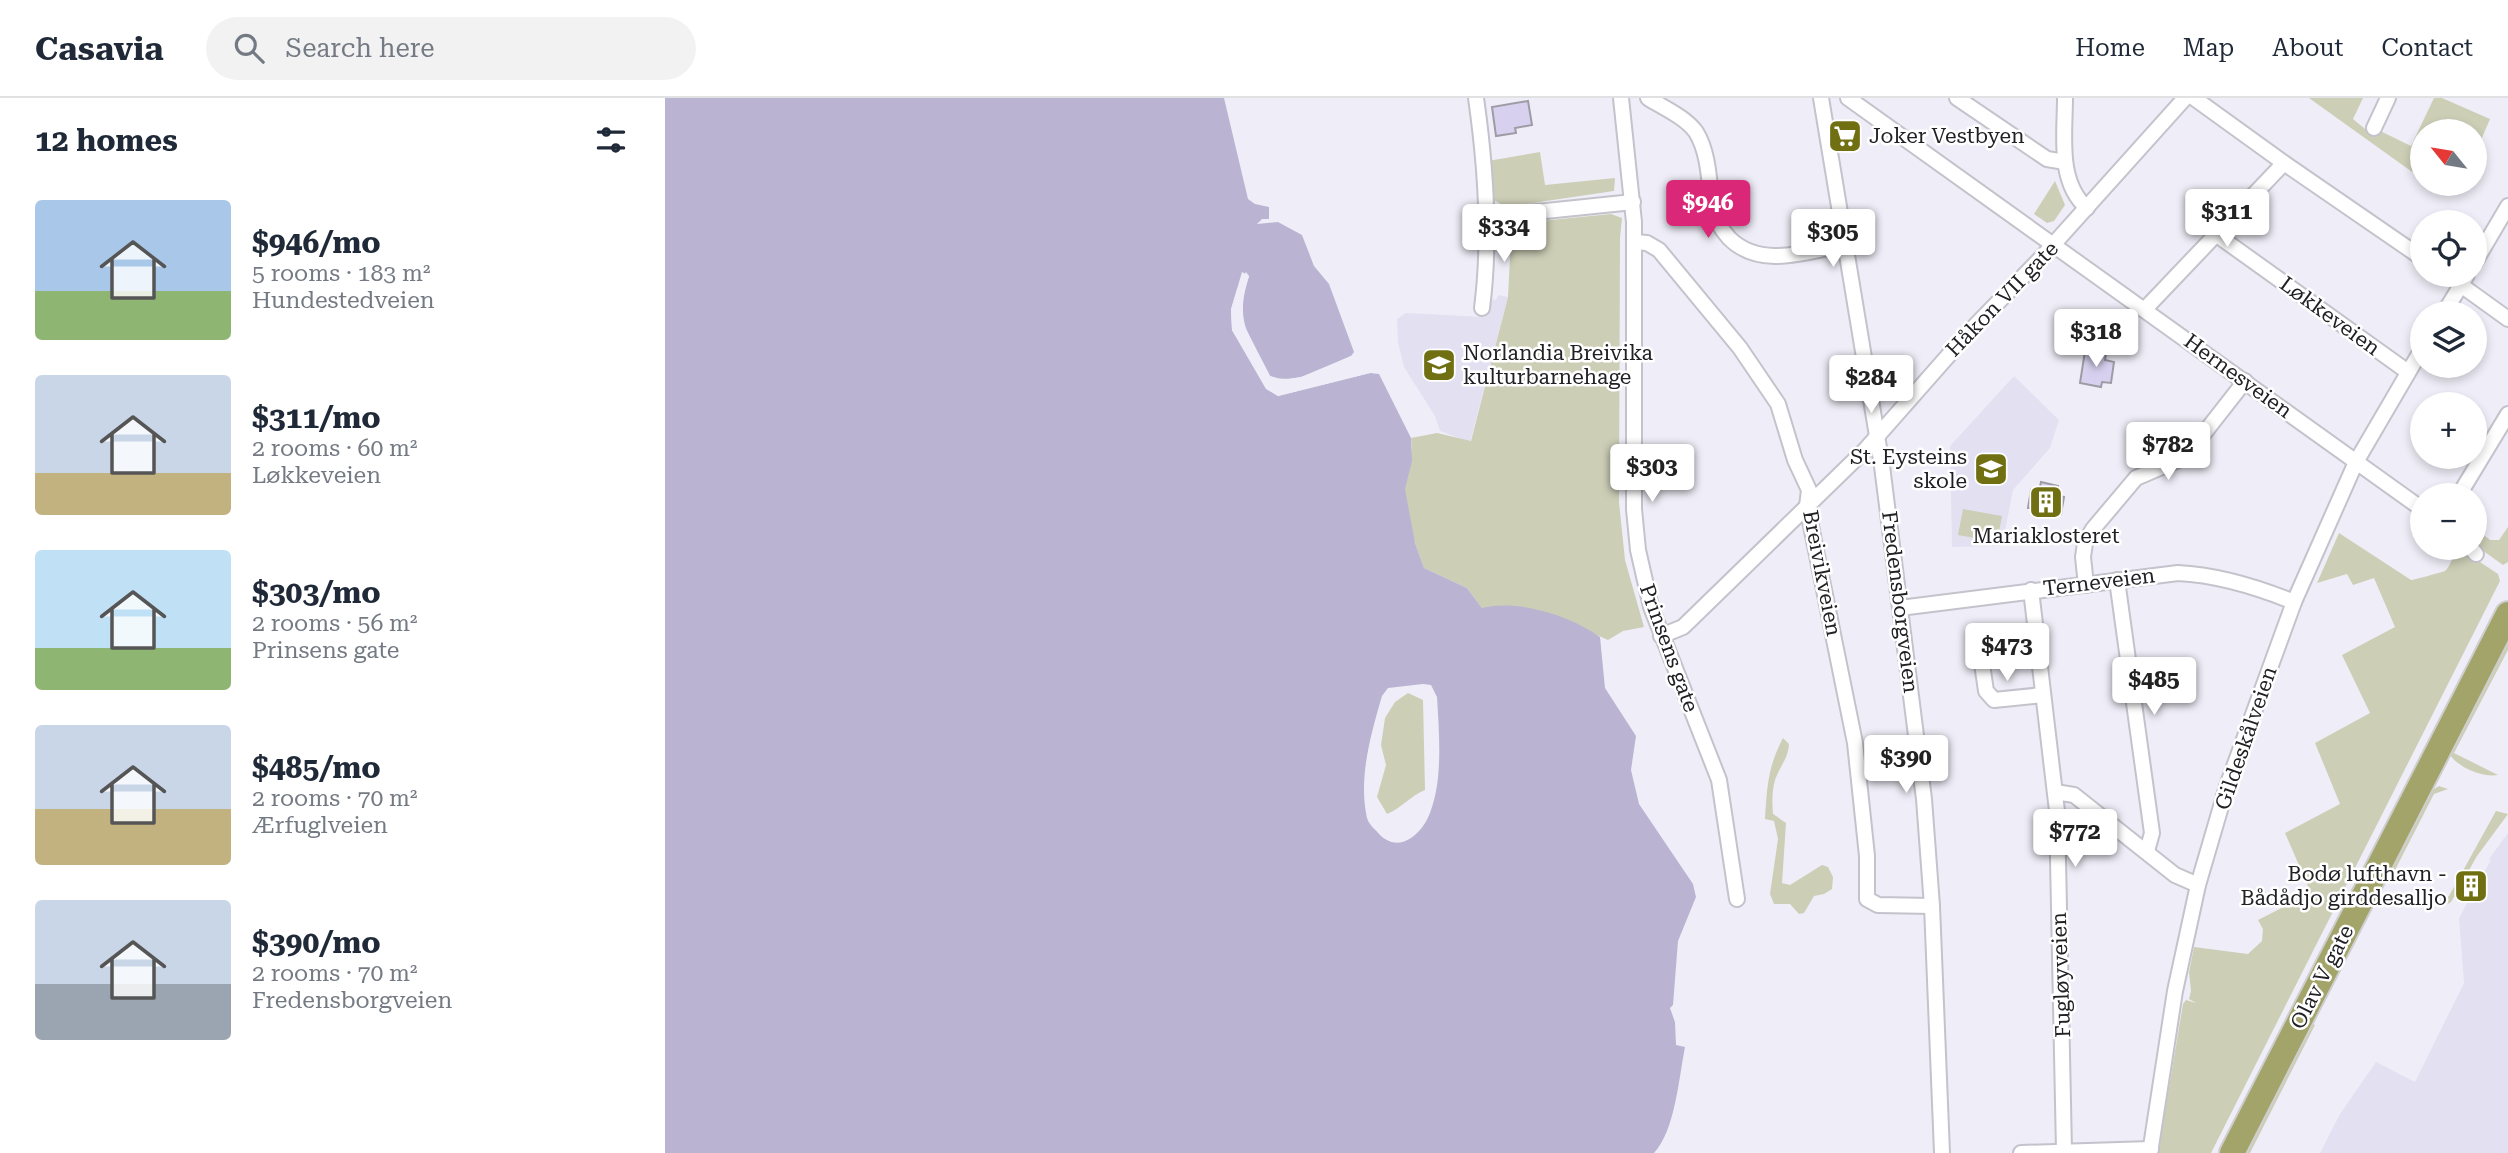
<!DOCTYPE html>
<html lang="en">
<head>
<meta charset="utf-8">
<style>
  body { margin:0; font-family:"Roboto Serif",serif; background:#f2f2f3; color:#1f2937; height:100vh; display:flex; flex-direction:column; font-size:26px; white-space:nowrap }
  * { box-sizing:border-box; margin:0 }
  p { font-size:23px; color:#747a83 }
  .icon { flex:none; width:38px; height:38px; fill:none; stroke:currentColor; stroke-width:2; stroke-linecap:round; stroke-linejoin:round }
  .map { position:relative; flex:1; overflow:hidden }
  .sheet { display:flex; flex-direction:column; background:#fff; width:665px }
  .sheet>* { flex:none }
  .needle { width:46px; rotate:300deg }
  .fabs { position:absolute; left:1745px; top:21px; display:grid; gap:14px }
  .fabs a { display:grid; place-items:center; width:77px; height:77px; border-radius:50%; background:#fff; box-shadow:0 4px 10px #0003; font-size:35px }
  .price { position:absolute; translate:-50% -60px; padding:0 16px; border-radius:7px; background:#fff; color:#222; font-size:23px; line-height:46px; filter:drop-shadow(0 2px 4px #0008) }
  .price::after { content:''; position:absolute; left:50%; top:42px; width:21px; height:16px; margin-left:-10px; background:inherit; clip-path:polygon(0 0,100% 0,50% 100%) }
  .price.active { background:#db2777; color:#fff }
  ul { padding:0; list-style:none }
  li { display:flex; align-items:center; gap:21px; height:175px; padding:0 35px }
  li span { display:grid; place-items:center; flex:none; width:196px; height:140px; border-radius:7px; color:#555 }
  li>.icon { margin-inline-start:auto }
  span .icon { width:84px; height:84px; fill:#fffc; stroke-width:1 }
  li b { font-size:30px }
  h2 { display:flex; justify-content:space-between; align-items:center; height:84px; padding:0 35px; font-size:30px }
  header { display:flex; align-items:center; gap:42px; box-sizing:border-box; height:98px; padding:0 35px; background:#fff; border-bottom:2px solid #e0e1e3 }
  header strong { font-size:33px }
  nav { display:flex; gap:38px; margin-inline-start:auto; font-size:24px }
  .search { width:490px; height:63px; background:#f2f2f3; display:flex; align-items:center; gap:18px; box-sizing:border-box; padding:0 24px; border-radius:38px; color:#747a83; font-size:26px }
  main { display:flex; flex:1; min-height:0 }
  .map>svg:first-child { display:block }
  .built { fill:#e3e0f1 }
  .green { fill:#cdceb6 }
  .water { fill:#bab4d2; fill-rule:evenodd }
  .pier { fill:#efeef8 }
  .building { fill:#d7d1ef; stroke:#9d9ca5; stroke-width:2 }
  .lines { fill:none; stroke-linecap:round; stroke-linejoin:round }
  .minor-casing { stroke:#c4c2cb; stroke-width:18 }
  .trunk-casing { stroke:#cececf; stroke-width:28 }
  .minor { stroke:#fff; stroke-width:14 }
  .trunk { stroke:#a3a46a; stroke-width:24 }
  .labels { text-anchor:middle; dominant-baseline:central; stroke-width:5; stroke-linejoin:round; paint-order:stroke }
  .poi-label { font-size:21px; fill:#212024; stroke:#fff; text-anchor:start }
  .street-label { font-size:21px; fill:#212024; stroke:#fff }
</style>
</head>
<body>
<header>
<strong>Casavia</strong>
<div class="search"><svg class="icon" aria-label="search" viewBox="0 0 24 24"><circle cx="10" cy="10" r="6"/><path d="M15 15l6 6"/></svg>Search here</div>
<nav><a>Home</a><a>Map</a><a>About</a><a>Contact</a></nav>
</header>
<main>
<section class="sheet">
<h2>12 homes<svg class="icon" aria-label="filters" viewBox="0 0 24 24"><path d="M4 7h16M4 17h16"/><circle cx="9" cy="7" r="2"/><circle cx="15" cy="17" r="2"/></svg></h2>
<ul>
<li><span style="background:linear-gradient(#a9c7e8 65%,#8fb573 0)"><svg class="icon" aria-label="home" viewBox="0 0 24 24"><path d="M3 11l9-7 9 7M6 9v11h12V9"/></svg></span><div><b>$946/mo</b><p>5 rooms · 183 m²</p><p>Hundestedveien</p></div></li>
<li><span style="background:linear-gradient(#c9d6e8 70%,#c2b280 0)"><svg class="icon" aria-label="home" viewBox="0 0 24 24"><path d="M3 11l9-7 9 7M6 9v11h12V9"/></svg></span><div><b>$311/mo</b><p>2 rooms · 60 m²</p><p>Løkkeveien</p></div></li>
<li><span style="background:linear-gradient(#bfe0f5 70%,#8fb573 0)"><svg class="icon" aria-label="home" viewBox="0 0 24 24"><path d="M3 11l9-7 9 7M6 9v11h12V9"/></svg></span><div><b>$303/mo</b><p>2 rooms · 56 m²</p><p>Prinsens gate</p></div></li>
<li><span style="background:linear-gradient(#c9d6e8 60%,#c2b280 0)"><svg class="icon" aria-label="home" viewBox="0 0 24 24"><path d="M3 11l9-7 9 7M6 9v11h12V9"/></svg></span><div><b>$485/mo</b><p>2 rooms · 70 m²</p><p>Ærfuglveien</p></div></li>
<li><span style="background:linear-gradient(#c9d6e8 60%,#9aa5b1 0)"><svg class="icon" aria-label="home" viewBox="0 0 24 24"><path d="M3 11l9-7 9 7M6 9v11h12V9"/></svg></span><div><b>$390/mo</b><p>2 rooms · 70 m²</p><p>Fredensborgveien</p></div></li>
</ul>
</section>
<div class="map">
<svg width="1843" height="1055" viewBox="0 0 1843 1055">
  <rect width="100%" height="100%" fill="#efeef8"/>
  <!-- built -->
  <g class="built">
    <path d="M 833,197 L 843,199 L 805,344 L 775,333 L 770,318 L 739,269 L 733,244 L 732,221 L 741,215 L 820,219 L 828,201 L 831,202 Z"/>
    <path d="M 1349,278 L 1394,322 L 1385,350 L 1348,392 L 1337,448 L 1287,449 L 1285,348 Z"/>
    <path d="M 1843,735 L 1843,1055 L 1655,1055 L 1675,1016 L 1711,964 L 1750,984 L 1799,885 L 1794,820 L 1826,762 L 1824,761 Z"/>
  </g>
  <!-- green -->
  <g class="green">
    <path d="M 1644,0 L 1698,0 L 1688,21 L 1700,31 L 1703,27 L 1746,48 L 1769,0 L 1777,0 L 1825,21 L 1810,56 L 1810,33 L 1757,33 L 1757,81 Z"/>
    <path d="M 875,54 L 880,87 L 950,80 L 949,93 L 841,109 L 827,101 L 823,63 Z"/>
    <path d="M 1390,83 L 1400,107 L 1389,123 L 1382,125 L 1369,116 Z"/>
    <path d="M 946,116 L 957,120 L 955,140 L 954,404 L 960,462 L 979,529 L 958,533 L 943,542 L 885,516 L 817,510 L 802,490 L 759,470 C 750,446 739,415 740,389 C 740,371 749,359 746,340 L 772,335 L 806,343 L 843,199 L 846,140 L 868,125 L 876,123 Z"/>
    <path d="M 1298,411 L 1337,418 L 1332,444 L 1293,437 Z"/>
    <path d="M 1843,429 L 1843,464 L 1838,467 L 1810,447 L 1810,430 L 1825,442 L 1834,442 Z"/>
    <path d="M 1674,435 L 1746,482 C 1749,482 1777,474 1780,473 C 1786,468 1786,459 1793,454 L 1809,460 L 1833,476 L 1835,483 L 1546,1055 L 1493,1055 L 1518,906 L 1521,902 L 1531,905 L 1524,901 L 1526,893 L 1524,874 L 1529,849 L 1583,856 L 1597,843 L 1598,831 L 1593,822 L 1646,795 L 1620,735 L 1675,706 L 1650,645 L 1705,615 L 1677,557 L 1730,529 L 1709,480 L 1688,487 L 1682,476 L 1652,485 Z"/>
    <path d="M 1843,529 L 1843,552 L 1789,655 L 1833,677 C 1818,680 1791,669 1784,655 Z"/>
    <path d="M 743,595 L 758,602 L 760,692 C 745,698 737,710 722,716 L 712,699 L 721,667 L 716,647 L 720,620 L 730,604 Z"/>
    <path d="M 1118,640 L 1124,646 C 1123,661 1115,668 1110,682 C 1107,692 1107,705 1108,716 L 1121,725 L 1117,785 L 1125,787 L 1157,767 L 1163,769 L 1168,779 L 1167,791 L 1159,796 L 1149,798 L 1139,815 L 1134,816 L 1125,806 L 1109,806 L 1105,796 L 1113,741 L 1109,723 L 1100,721 C 1102,689 1103,668 1118,640 Z"/>
    <path d="M 1774,688 L 1783,691 L 1769,696 L 1728,776 L 1723,774 L 1646,925 L 1650,927 L 1585,1055 L 1573,1055 L 1764,694 Z"/>
    <path d="M 1831,713 L 1843,716 L 1812,758 L 1786,804 L 1778,809 L 1766,805 L 1775,805 L 1784,798 Z"/>
  </g>
  <!-- water -->
  <path class="water" d="M 0,0 L 559,0 L 583,101 L 590,106 L 604,109 L 604,121 L 597,121 L 592,126 L 613,124 L 637,137 L 649,168 L 664,186 L 689,254 L 686,258 C 661,269 632,288 605,278 C 584,236 569,226 584,178 L 581,174 L 572,191 L 566,211 L 567,232 L 601,290 L 613,298 L 705,275 L 714,276 L 746,340 L 747,363 L 740,391 L 750,445 L 759,470 L 802,490 L 817,510 C 852,501 904,517 935,539 L 940,590 L 971,638 L 966,672 L 974,706 L 1028,786 L 1031,799 L 1013,843 L 1008,907 L 1005,910 L 1010,924 L 1011,947 L 1020,949 C 1014,979 1010,1033 989,1055 L 0,1055 ZM 758,586 L 766,587 L 772,599 C 774,634 778,679 766,712 C 759,734 736,757 715,737 C 710,731 704,727 702,720 C 693,680 706,636 717,598 L 723,590 Z"/>
  <!-- pier -->
  <path class="pier" d="M 577,174 L 584,178 L 577,202 L 577,223 L 605,278 L 617,282 L 636,279 L 686,258 L 691,259 L 637,283 L 617,286 L 603,281 L 574,224 L 573,202 L 577,188 L 570,212 L 571,231 L 603,288 L 613,294 L 704,271 L 711,271 L 715,275 L 705,275 L 613,298 L 601,291 L 567,232 L 566,212 Z"/>
  <!-- building -->
  <g class="building">
    <path d="M 863,3 L 867,27 L 850,30 L 851,35 L 831,38 L 827,9 Z"/>
    <path d="M 1420,253 L 1441,256 L 1440,262 L 1449,264 L 1446,285 L 1437,284 L 1436,289 L 1415,285 Z"/>
    <path d="M 1376,384 L 1393,388 L 1391,397 L 1399,399 L 1396,416 L 1363,410 L 1366,392 L 1374,394 Z"/>
  </g>
  <g class="lines">
    <!-- minor casing -->
    <g class="minor-casing">
      <g id="minor">
        <path d="M 811,0 C 821,70 826,140 817,210"/>
        <path d="M 956,0 L 969,124 L 969,411 L 973,452 L 986,509 L 1054,682 L 1072,801"/>
        <path d="M 983,0 C 999,10 1020,19 1031,34 C 1044,55 1044,84 1047,107 C 1049,120 1056,131 1064,140 C 1096,172 1143,153 1182,146"/>
        <path d="M 1156,0 L 1217,368 L 1259,701 L 1267,808 L 1277,1055"/>
        <path d="M 1183,0 L 1757,411"/>
        <path d="M 1292,0 L 1382,61 L 1400,64"/>
        <path d="M 1400,0 C 1400,36 1392,84 1422,110"/>
        <path d="M 1529,0 L 1619,65 L 1757,160"/>
        <path d="M 1709,30 L 1723,0"/>
        <path d="M 823,119 L 968,104"/>
        <path d="M 1552,137 L 1743,274"/>
        <path d="M 969,144 L 982,145 L 994,152 L 1075,250 L 1113,306 L 1130,362 L 1144,392 L 1142,408 L 1190,645 L 1202,758 L 1202,801 L 1213,807 L 1267,808"/>
        <path d="M 1810,164 L 1843,108"/>
        <path d="M 1782,177 L 1843,221"/>
        <path d="M 1480,211 L 1619,65"/>
        <path d="M 1779,215 L 1802,177"/>
        <path d="M 1794,397 L 1843,316"/>
        <path d="M 1806,450 L 1811,456"/>
        <path d="M 1452,482 L 1487,735 L 1482,753"/>
        <path d="M 1421,487 L 1418,459 L 1420,445 L 1428,431 L 1471,380 L 1513,362 L 1526,352 L 1580,283"/>
        <path d="M 1366,492 L 1392,713 L 1399,1053"/>
        <path d="M 1235,510 L 1513,475 C 1553,477 1592,489 1629,504"/>
        <path d="M 996,538 L 1018,529 L 1201,351 L 1305,233 L 1378,158 L 1520,0"/>
        <path d="M 1316,559 L 1321,593 L 1329,602 L 1378,597"/>
        <path d="M 1390,694 L 1409,697 L 1510,777 L 1533,787"/>
        <path d="M 1356,1055 L 1486,1051"/>
        <path d="M 1485,1055 L 1510,893 L 1533,787 L 1562,688 L 1629,504 L 1691,364 L 1757,251"/>
      </g>
    </g>
    <!-- trunk casing -->
    <g class="trunk-casing">
      <path id="trunk" d="M 1567,1055 L 1843,516"/>
    </g>
    <!-- minor -->
    <use href="#minor" class="minor"/>
    <!-- trunk -->
    <use href="#trunk" class="trunk"/>
  </g>
  <!-- icons -->
  <defs>
    <g id="supermarket-square" transform="scale(1.75)"><rect x="-9" y="-9" width="18" height="18" rx="4" fill="#707013" stroke="#fff"/><path d="M-6-5.5h2.5l.6 2H6L4.5 2H-2.5L-4.4-4H-6ZM-1.5 3.2a1.3 1.3 0 1 0 .1 0ZM3 3.2a1.3 1.3 0 1 0 .1 0Z" fill="#fff"/></g>
    <g id="school-square" transform="scale(1.75)"><rect x="-9" y="-9" width="18" height="18" rx="4" fill="#707013" stroke="#fff"/><path d="M0-5L7-2L0 1L-7-2ZM-4 1L0 2.5L4 1V4Q0 6-4 4Z" fill="#fff"/></g>
    <g id="building-square" transform="scale(1.75)"><rect x="-9" y="-9" width="18" height="18" rx="4" fill="#707013" stroke="#fff"/><path d="M-4-6H4V6H1V3H-1V6H-4ZM-2.5-4.3h1.7v1.8h-1.7ZM.8-4.3h1.7v1.8H.8ZM-2.5-1h1.7V.8h-1.7ZM.8-1h1.7V.8H.8Z" fill="#fff"/></g>
  </defs>
  <g fill-rule="evenodd">
    <use href="#supermarket-square" x="1180" y="38"/>
    <use href="#school-square" x="774" y="267"/>
    <use href="#school-square" x="1326" y="371"/>
    <use href="#building-square" x="1381" y="404"/>
    <use href="#building-square" x="1806" y="788"/>
  </g>
  <g class="labels">
    <!-- poi labels -->
    <g class="poi-label">
      <text x="1204" y="38">Joker Vestbyen</text>
      <text x="798" y="255">Norlandia Breivika<tspan x="798" dy="24">kulturbarnehage</tspan></text>
      <text x="1302" y="359" text-anchor="end">St. Eysteins<tspan x="1302" dy="24">skole</tspan></text>
      <text x="1381" y="438" text-anchor="middle">Mariaklosteret</text>
      <text x="1782" y="776" text-anchor="end">Bodø lufthavn -<tspan x="1782" dy="24">Bådådjo girddesalljo</tspan></text>
    </g>
    <!-- street labels -->
    <g class="street-label">
      <text transform="translate(1337 201) rotate(-46)">Håkon VII gate</text>
      <text transform="translate(1665 218) rotate(36)">Løkkeveien</text>
      <text transform="translate(1573 278) rotate(36)">Hernesveien</text>
      <text transform="translate(1157 475) rotate(79)">Breivikveien</text>
      <text transform="translate(1434 484) rotate(-7)">Terneveien</text>
      <text transform="translate(1235 504) rotate(83)">Fredensborgveien</text>
      <text transform="translate(1004 550) rotate(70)">Prinsens gate</text>
      <text transform="translate(1581 640) rotate(-71)">Gildeskålveien</text>
      <text transform="translate(1396 877) rotate(-92)">Fugløyveien</text>
      <text transform="translate(1657 879) rotate(-63)">Olav V gate</text>
    </g>
  </g>
</svg>
<div class="fabs">
<a><svg class="needle" viewBox="-14 -14 28 28"><path d="M0-13l5 13h-10z" fill="#e53935"/><path d="M0 13l5-13h-10z" fill="#747a83"/></svg></a>
<a><svg class="icon" aria-label="locate" viewBox="0 0 24 24"><circle cx="12" cy="12" r="6"/><path d="M12 2v4M12 18v4M2 12h4M18 12h4"/></svg></a>
<a><svg class="icon" aria-label="layers" viewBox="0 0 24 24"><path d="M12 4l9 5-9 5-9-5zM3 14l9 5 9-5"/></svg></a>
<a>+</a>
<a>−</a>
</div>
<b class="price active" style="left:1043px;top:142px">$946</b>
<b class="price" style="left:1562px;top:151px">$311</b>
<b class="price" style="left:839px;top:166px">$334</b>
<b class="price" style="left:1168px;top:171px">$305</b>
<b class="price" style="left:1431px;top:271px">$318</b>
<b class="price" style="left:1206px;top:317px">$284</b>
<b class="price" style="left:1503px;top:384px">$782</b>
<b class="price" style="left:987px;top:406px">$303</b>
<b class="price" style="left:1342px;top:585px">$473</b>
<b class="price" style="left:1489px;top:619px">$485</b>
<b class="price" style="left:1241px;top:697px">$390</b>
<b class="price" style="left:1410px;top:771px">$772</b>
</div>
</main>
</body>
</html>
